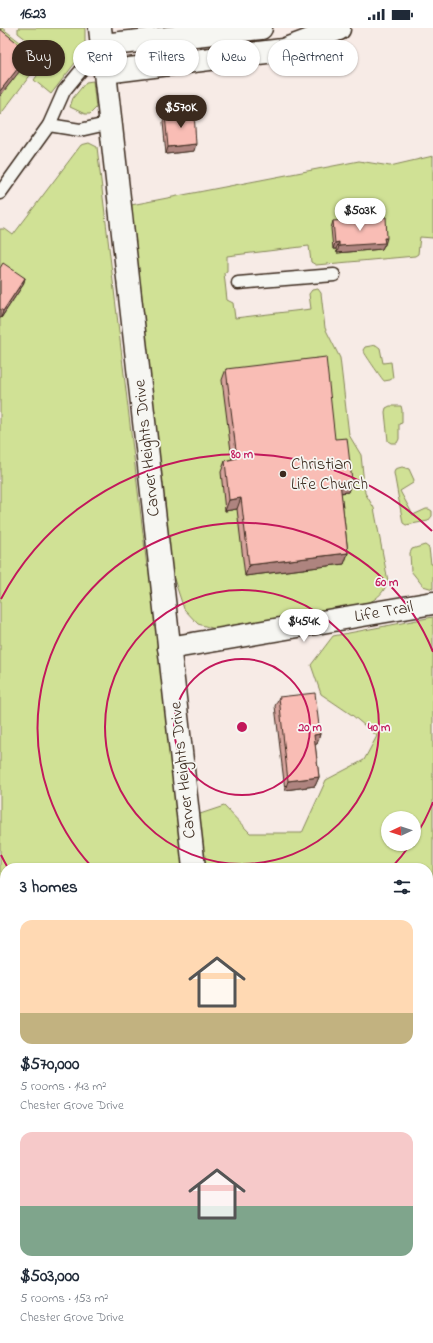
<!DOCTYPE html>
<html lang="en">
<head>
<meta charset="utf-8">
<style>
  body { margin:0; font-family:"Indie Flower",sans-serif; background:#f2f2f3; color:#1f2937; height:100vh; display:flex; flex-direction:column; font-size:15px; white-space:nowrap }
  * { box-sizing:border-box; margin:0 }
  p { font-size:13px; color:#747a83 }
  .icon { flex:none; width:22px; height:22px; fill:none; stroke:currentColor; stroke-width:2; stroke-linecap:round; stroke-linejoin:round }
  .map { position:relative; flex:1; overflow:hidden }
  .panel { position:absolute; left:0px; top:835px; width:433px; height:480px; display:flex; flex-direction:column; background:#fff; border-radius:16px 16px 0 0; box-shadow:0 1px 3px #0004 }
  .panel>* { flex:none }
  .hud { position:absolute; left:12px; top:12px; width:409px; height:36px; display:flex; gap:8px }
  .needle { width:26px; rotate:266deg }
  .controls { position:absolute; left:381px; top:783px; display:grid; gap:8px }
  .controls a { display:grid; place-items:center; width:40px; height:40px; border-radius:50%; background:#fff; box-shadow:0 1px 3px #0004; font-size:20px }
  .price { position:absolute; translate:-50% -34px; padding:0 9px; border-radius:14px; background:#fff; color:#222; font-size:13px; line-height:26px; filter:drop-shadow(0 1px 2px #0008) }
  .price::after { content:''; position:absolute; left:50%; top:24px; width:12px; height:9px; margin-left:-6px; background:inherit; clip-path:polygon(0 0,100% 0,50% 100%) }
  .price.active { background:#3b2a1e; color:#fff }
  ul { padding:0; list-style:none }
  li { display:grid; align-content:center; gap:8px; height:212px; padding:0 20px }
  li span { display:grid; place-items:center; height:124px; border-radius:12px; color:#555 }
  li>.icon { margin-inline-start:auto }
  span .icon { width:72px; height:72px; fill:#fffc; stroke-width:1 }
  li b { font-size:17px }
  h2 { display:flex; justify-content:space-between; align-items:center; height:48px; padding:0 20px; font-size:17px }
  .tag { padding:0 14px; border-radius:18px; background:#fff; box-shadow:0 1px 3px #0004; font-size:14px; line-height:36px }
  .tag.active { background:#3b2a1e; color:#fff }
  .status { display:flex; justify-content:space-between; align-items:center; height:28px; padding:0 20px; background:#fff; direction:ltr }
  .status svg { height:11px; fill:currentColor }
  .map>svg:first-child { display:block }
  .green { fill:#d0e195; stroke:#86865a; fill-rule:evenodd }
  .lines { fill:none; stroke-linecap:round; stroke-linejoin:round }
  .service-casing { stroke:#3b2a1e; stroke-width:15 }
  .minor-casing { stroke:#3b2a1e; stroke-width:25 }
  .tertiary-casing { stroke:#3b2a1e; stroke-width:25 }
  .service { stroke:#f6f6f2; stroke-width:12 }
  .minor { stroke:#f6f6f2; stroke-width:22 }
  .tertiary { stroke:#f6f6f2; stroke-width:22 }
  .wall { fill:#d6a39c; stroke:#3b2a1e }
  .shaded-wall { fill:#ae847f; stroke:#3b2a1e }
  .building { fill:#f9bdb5; stroke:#3b2a1e }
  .ring { fill:none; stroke:#c2185b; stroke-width:2 }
  .poi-dot { fill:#3b2a1e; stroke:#f6f6f2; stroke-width:1.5 }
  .labels { text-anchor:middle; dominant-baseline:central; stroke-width:3.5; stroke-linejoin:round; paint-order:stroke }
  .street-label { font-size:17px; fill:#3b2a1e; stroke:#f6f6f2 }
  .poi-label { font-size:17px; fill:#3b2a1e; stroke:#f6f6f2; text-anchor:start }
  .centre { fill:#c2185b; stroke:#f6f6f2; stroke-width:2 }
  .ring-label { font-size:12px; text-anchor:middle; font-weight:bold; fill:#c2185b; stroke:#f6f6f2; stroke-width:3.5; stroke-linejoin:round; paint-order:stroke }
</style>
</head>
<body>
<div class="status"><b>16:23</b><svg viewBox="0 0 49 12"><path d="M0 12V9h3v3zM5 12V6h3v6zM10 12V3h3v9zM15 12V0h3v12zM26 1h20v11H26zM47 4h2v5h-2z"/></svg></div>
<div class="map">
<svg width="433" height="1315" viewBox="0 0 433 1315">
  <rect width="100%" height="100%" fill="#f7ebe6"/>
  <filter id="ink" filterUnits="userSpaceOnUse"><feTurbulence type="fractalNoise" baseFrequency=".025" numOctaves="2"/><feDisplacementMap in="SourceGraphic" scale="8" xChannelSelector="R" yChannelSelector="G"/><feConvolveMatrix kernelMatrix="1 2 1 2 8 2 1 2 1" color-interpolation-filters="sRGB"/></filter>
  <g filter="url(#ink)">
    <!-- green -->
    <g class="green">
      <path d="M 0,0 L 2,0 L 38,28 L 40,33 L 38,37 L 0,87 L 0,68 L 27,34 L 0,13 Z"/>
      <path d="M 18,0 L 85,0 L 85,16 L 82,26 L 51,66 L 34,52 C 54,25 40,23 18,5 Z"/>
      <path d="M 93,53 L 96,80 L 90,86 L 85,86 L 70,79 L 73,70 L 86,54 Z"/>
      <path d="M 89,115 L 97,119 L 147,539 L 158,535 L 192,840 L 5,840 L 5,967 L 0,967 L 0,201 L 5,201 L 13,207 L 81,117 Z"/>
      <path d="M 433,128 L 433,210 L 420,209 L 418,226 L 415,228 L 316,237 L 311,234 L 309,218 L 227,228 L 227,243 L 224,245 L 227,272 L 233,275 L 235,290 L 311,281 L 309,266 L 312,262 L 318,261 L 321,265 L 325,300 L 340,330 L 349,407 L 361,427 L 365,465 L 374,480 L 388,553 C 384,564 379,569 370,574 L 219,602 L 198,596 L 184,581 L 168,533 L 126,178 L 359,133 L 390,138 Z"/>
      <path d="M 376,317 L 380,320 L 383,335 L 391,334 L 393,350 L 390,352 L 384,353 C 382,351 364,325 363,322 L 365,319 Z"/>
      <path d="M 390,378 L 401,378 L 402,382 L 402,395 L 399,396 L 399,411 L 397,415 L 391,415 L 388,413 L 385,384 L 386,380 Z"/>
      <path d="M 402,439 L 409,441 L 414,452 L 413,455 L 400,463 L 413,487 L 426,481 L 429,481 L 432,483 L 432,488 L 428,493 L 406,497 L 403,495 L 394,445 L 395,441 Z"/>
      <path d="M 425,517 L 429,520 L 431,536 L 433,536 L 433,561 L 423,558 L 411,543 L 410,525 L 412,521 Z"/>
      <path d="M 433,589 L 433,1315 L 257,1315 L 257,1310 L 428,1310 L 428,840 L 203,840 L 197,787 L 224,778 L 250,805 L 302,805 L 326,752 L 364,732 L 377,708 L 352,687 L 321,666 L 311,637 L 333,608 ZM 388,790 L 414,790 L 414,816 L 388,816 Z"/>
    </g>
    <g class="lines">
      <!-- service casing -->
      <g class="service-casing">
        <g id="service">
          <path d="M 49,97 L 80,102 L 111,95"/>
          <path d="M 0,165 L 49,97 L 64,63 L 102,17"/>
          <path d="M 238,255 L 334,247"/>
          <path d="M 428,1242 L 433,1243"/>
        </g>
      </g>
      <!-- minor casing -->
      <g class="minor-casing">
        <g id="minor">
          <path d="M 102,17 L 261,0"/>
          <path d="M 105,44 L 283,22 L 339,1"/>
          <path d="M 169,620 L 433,575"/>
          <path d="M 428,1004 L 433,1003"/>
          <path d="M 0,1184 L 5,1185"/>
        </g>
      </g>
      <!-- tertiary casing -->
      <g class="tertiary-casing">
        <g id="tertiary">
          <path d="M 100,0 L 194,840"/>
          <path d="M 249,1310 L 249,1315"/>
        </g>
      </g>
      <!-- service -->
      <use href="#service" class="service"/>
      <!-- minor -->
      <use href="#minor" class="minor"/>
      <!-- tertiary -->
      <use href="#tertiary" class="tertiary"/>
    </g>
    <!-- wall -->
    <g class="wall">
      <path d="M 165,87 L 194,123 L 166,126 L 163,94 Z"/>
      <path d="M 333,193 L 385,217 L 384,217 L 382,221 L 337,225 L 336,221 L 333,221 L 331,200 Z"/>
      <path d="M 0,240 L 25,250 L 23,257 L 1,290 L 0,290 Z"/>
      <path d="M 226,341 L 335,411 L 352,453 L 348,464 L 341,465 L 348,525 L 344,536 L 245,548 L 237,481 L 225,483 L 221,444 L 225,433 L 232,431 L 222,352 Z"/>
      <path d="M 279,669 L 320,706 L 317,716 L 315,716 L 319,749 L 315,758 L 285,762 L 275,678 Z"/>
    </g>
    <!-- shaded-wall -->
    <g class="shaded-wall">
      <path d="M 30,25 L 27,34 L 0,68 L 0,63 Z"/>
      <path d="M 196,116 L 194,123 L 166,126 L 168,119 Z"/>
      <path d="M 387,210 L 385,217 L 384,217 L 382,221 L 337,225 L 339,218 Z"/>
      <path d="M 339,214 L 336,221 L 333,221 L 335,215 Z"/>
      <path d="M 25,250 L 23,257 L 1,290 L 3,283 Z"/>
      <path d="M 352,453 L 348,464 L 336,465 L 340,454 Z"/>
      <path d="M 241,470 L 237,481 L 225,483 L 229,472 Z"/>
      <path d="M 348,525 L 344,536 L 245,548 L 249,537 Z"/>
      <path d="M 320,706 L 317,716 L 310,716 L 314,707 Z"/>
      <path d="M 319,749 L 315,758 L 285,762 L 288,753 Z"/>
      <path d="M 10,1310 L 52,1310 L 51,1314 L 9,1312 Z"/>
    </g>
    <!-- building -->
    <g class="building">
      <path d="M 0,1 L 30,25 L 0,63 Z"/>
      <path d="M 194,84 L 196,116 L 168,119 L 165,87 Z"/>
      <path d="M 386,189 L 387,210 L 384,210 L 385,215 L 339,218 L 339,214 L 335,215 L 333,193 Z"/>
      <path d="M 3,235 L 25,250 L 3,283 L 0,281 L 0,240 Z"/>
      <path d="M 326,329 L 335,411 L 347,410 L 352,453 L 340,454 L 348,525 L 249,537 L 241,470 L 229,472 L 225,433 L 237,430 L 226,341 Z"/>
      <path d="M 315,665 L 320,706 L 314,707 L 319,749 L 288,753 L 279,669 Z"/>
      <path d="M 126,1310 L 182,1310 L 182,1315 L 127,1315 Z"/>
    </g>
  </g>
  <!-- distance rings -->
  <g class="ring">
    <circle cx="242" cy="699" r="68"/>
    <circle cx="242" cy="699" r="137"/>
    <path d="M433 774A205 205 0 0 1 415 809M410 817A205 205 0 0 1 392 839M92 839A205 205 0 1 1 433 624"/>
    <path d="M8 840A273 273 0 0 1 1 827M1 571A273 273 0 0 1 432 503"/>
  </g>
  <!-- markers -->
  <circle class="poi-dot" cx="283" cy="446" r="4"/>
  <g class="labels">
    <!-- street labels -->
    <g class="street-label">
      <text transform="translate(147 420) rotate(-96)">Carver Heights Drive</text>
      <text transform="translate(384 584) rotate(-10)">Life Trail</text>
      <text transform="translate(183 742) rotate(-96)">Carver Heights Drive</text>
    </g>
    <!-- poi labels -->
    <g class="poi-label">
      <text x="291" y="436">Christian<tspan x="291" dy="20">Life Church</tspan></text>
    </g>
  </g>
  <circle cx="242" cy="699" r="6" class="centre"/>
  <g class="ring-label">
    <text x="242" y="430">80 m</text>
    <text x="387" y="558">60 m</text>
    <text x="310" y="703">20 m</text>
    <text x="379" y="703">40 m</text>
  </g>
</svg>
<div class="controls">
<a><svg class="needle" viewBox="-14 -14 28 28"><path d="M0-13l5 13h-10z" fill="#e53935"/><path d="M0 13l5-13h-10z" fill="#747a83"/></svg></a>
</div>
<b class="price active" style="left:181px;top:101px">$570K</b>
<b class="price" style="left:360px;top:204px">$503K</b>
<b class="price" style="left:304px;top:615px">$454K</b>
<div class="hud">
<a class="tag active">Buy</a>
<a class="tag">Rent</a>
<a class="tag">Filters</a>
<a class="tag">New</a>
<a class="tag">Apartment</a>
</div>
<section class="panel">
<h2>3 homes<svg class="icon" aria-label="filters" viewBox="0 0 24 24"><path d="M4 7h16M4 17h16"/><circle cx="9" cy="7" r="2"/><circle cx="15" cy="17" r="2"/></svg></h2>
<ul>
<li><span style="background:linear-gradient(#ffd9b3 75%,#c2b280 0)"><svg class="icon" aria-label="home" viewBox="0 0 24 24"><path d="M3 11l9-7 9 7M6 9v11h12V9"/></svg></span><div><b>$570,000</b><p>5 rooms · 143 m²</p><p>Chester Grove Drive</p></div></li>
<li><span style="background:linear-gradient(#f6c9c9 60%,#7fa58c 0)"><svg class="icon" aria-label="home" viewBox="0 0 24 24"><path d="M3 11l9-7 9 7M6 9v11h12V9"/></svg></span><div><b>$503,000</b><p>5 rooms · 153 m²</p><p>Chester Grove Drive</p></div></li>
</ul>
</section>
</div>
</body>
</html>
